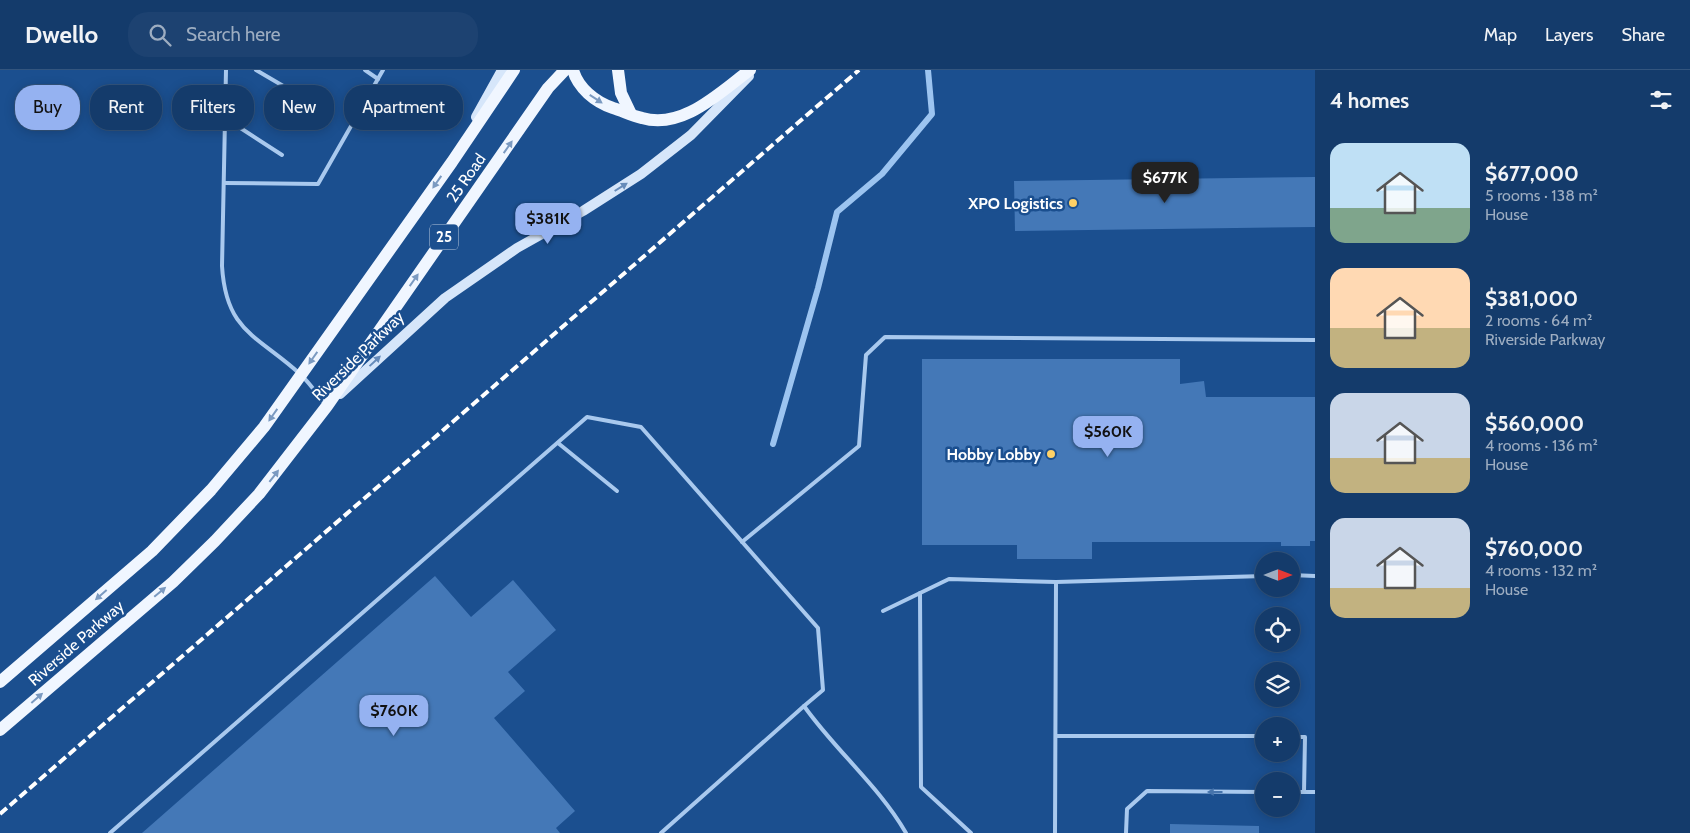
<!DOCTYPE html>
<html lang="en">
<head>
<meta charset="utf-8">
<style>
  body { margin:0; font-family:Cabin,sans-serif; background:#1d4271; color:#f1f3f6; height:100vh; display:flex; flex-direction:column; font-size:19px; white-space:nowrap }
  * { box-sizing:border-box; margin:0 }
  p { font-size:16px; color:#9dadc1 }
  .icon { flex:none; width:28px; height:28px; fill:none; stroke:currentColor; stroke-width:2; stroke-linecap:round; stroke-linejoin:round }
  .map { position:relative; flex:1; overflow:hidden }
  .panel { display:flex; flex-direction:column; background:#143b6b; width:375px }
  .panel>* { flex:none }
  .guide { position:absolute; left:15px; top:15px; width:475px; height:45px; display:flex; gap:10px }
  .needle { width:32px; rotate:90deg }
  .tools { position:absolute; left:1255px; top:482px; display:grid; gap:10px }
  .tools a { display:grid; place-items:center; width:45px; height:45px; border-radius:50%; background:#143b6b; box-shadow:0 2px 12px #0003,0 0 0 1px #33557e; font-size:25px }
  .price { position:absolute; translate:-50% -42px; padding:0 11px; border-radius:10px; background:#95b2f1; color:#111; font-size:16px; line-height:32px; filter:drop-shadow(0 1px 2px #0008) }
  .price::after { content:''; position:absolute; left:50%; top:30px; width:15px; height:11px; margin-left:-8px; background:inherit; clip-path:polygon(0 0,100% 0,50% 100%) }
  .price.selected { background:#222; color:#fff }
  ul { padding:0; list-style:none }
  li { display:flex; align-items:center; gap:15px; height:125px; padding:0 15px }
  li span { display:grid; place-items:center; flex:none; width:140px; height:100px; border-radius:15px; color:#555 }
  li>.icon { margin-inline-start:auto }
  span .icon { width:60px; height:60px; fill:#fffc; stroke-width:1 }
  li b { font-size:21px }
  h2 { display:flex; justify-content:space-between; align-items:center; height:60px; padding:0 15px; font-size:21px }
  .pill { padding:0 18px; border-radius:20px; background:#143b6b; box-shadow:0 2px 12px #0003,0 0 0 1px #33557e; font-size:18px; line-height:45px }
  .pill.selected { background:#95b2f1; color:#111 }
  header { display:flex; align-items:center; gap:30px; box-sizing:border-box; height:70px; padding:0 25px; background:#143b6b; border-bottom:1px solid #33557e }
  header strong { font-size:24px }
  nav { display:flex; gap:28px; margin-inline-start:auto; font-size:18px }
  .search { width:350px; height:45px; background:#1d4271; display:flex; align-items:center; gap:12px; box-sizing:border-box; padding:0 18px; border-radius:20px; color:#9dadc1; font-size:19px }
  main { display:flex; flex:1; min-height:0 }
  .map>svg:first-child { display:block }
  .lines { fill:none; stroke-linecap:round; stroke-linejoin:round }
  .stream { stroke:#9cc4f0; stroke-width:6 }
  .building { fill:#4478b7 }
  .service { stroke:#a9c9ee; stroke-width:4 }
  .secondary { stroke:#d6e6fa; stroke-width:10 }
  .primary { stroke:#f0f6ff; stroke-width:12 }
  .rail { stroke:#fff; stroke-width:4; stroke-dasharray:9 4; stroke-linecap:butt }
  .oneway { fill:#7b9ac1 }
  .oneway2 { fill:#668bba }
  .oneway3 { fill:#4674ac }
  .poi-dot { fill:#ffd166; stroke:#1b4f8f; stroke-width:2 }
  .labels { text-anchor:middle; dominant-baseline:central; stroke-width:5; stroke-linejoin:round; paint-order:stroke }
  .shield { fill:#1b4f8f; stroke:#bbcadd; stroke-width:1 }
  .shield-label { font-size:15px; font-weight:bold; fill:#fff }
  .street-label { font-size:16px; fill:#fff; stroke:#1b4f8f }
  .poi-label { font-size:16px; font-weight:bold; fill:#fff; stroke:#1b4f8f; text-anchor:end }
</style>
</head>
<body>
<header>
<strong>Dwello</strong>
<div class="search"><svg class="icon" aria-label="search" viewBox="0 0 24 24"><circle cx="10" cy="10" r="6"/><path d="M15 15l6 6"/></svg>Search here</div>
<nav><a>Map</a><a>Layers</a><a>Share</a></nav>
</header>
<main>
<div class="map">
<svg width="1315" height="763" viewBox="0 0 1315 763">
  <rect width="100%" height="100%" fill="#1b4f8f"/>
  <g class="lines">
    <!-- stream -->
    <path class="stream" d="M 773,374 L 818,218 L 837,142 L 882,104 L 932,44 L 928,0"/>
  </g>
  <!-- building -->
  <g class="building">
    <path d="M 1315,107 L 1315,157 L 1015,161 L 1014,111 Z"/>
    <path d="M 922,289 L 1180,289 L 1180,314 L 1204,311 L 1206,327 L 1315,327 L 1315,471 L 1310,471 L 1310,476 L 1281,476 L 1281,472 L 1092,472 L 1092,489 L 1017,489 L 1017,475 L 922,475 Z"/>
    <path d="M 435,506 L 471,547 L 513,510 L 556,560 L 508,602 L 525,621 L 494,648 L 575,741 L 556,758 L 560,763 L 142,763 Z"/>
    <path d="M 1170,754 L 1259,756 L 1259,763 L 1170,763 Z"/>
  </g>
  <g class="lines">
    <!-- service -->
    <g class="service">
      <path d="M 226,0 L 222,196 C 226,262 257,265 300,304 C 309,312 317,324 325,334"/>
      <path d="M 256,0 L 314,34"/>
      <path d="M 365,0 L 378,9"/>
      <path d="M 225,48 L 282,85"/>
      <path d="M 224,113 L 318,114 L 383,0"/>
      <path d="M 558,373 L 617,421"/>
      <path d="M 742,472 L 859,376 L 866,285 L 885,267 L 1315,270"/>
      <path d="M 1291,505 L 1315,506"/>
      <path d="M 920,523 L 921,717 L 971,763"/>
      <path d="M 883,541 L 949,509 L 1056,512 L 1264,506"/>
      <path d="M 1056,666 L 1264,666"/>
      <path d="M 1291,667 L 1305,667 L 1304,722"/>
      <path d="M 1291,722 L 1315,722"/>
      <path d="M 110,763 L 587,347 L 641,357 L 818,558 L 823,620 L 804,636"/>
      <path d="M 661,763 L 804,636 C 835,680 879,716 906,763"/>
      <path d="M 1055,763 L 1056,512"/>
      <path d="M 1126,763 L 1127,739 L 1147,721 L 1264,722"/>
    </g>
    <!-- secondary -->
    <g class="secondary">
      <path d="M 476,47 L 502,0"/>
      <path d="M 340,324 L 445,228 L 517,178 L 583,141 L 641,104 L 691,65 L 749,6"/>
    </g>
    <!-- primary -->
    <g class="primary">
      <path d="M 573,0 C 578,18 595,32 613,38 C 623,41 632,46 642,48 C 683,60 720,22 750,0"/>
      <path d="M 618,0 L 621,23 L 631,44"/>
      <path d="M 0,612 L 152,481 L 211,420 L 264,357 L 452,92 L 514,0"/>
      <path d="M 0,660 L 173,512 L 215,471 L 259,424 L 327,336 L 548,18 L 565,0"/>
    </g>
    <!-- rail -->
    <path class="rail" d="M 0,744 L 859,0"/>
  </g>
  <!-- one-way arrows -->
  <defs><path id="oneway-solid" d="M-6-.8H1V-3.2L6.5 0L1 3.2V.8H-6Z" transform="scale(1.25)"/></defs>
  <g class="oneway">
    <use href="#oneway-solid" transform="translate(596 29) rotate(33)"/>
    <use href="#oneway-solid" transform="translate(508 77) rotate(-55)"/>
    <use href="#oneway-solid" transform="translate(437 112) rotate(125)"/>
    <use href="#oneway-solid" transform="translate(414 210) rotate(-55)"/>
    <use href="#oneway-solid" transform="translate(313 288) rotate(125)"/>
    <use href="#oneway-solid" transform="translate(273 345) rotate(125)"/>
    <use href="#oneway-solid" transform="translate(274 406) rotate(-52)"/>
    <use href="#oneway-solid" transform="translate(160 522) rotate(-40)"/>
    <use href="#oneway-solid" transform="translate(101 525) rotate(139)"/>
    <use href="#oneway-solid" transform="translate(37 628) rotate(-41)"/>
  </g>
  <g class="oneway2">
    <use href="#oneway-solid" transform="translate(621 117) rotate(-32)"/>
    <use href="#oneway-solid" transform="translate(375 291) rotate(-43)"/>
  </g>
  <use class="oneway3" href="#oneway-solid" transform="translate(1215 722) rotate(-180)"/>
  <!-- markers -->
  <g class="poi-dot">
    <circle cx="1073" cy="133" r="5"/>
    <circle cx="1051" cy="384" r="5"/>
  </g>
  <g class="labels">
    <!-- shield labels -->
    <rect class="shield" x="430" y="154.5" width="28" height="25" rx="4"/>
    <g class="shield-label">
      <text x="444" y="167">25</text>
    </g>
    <!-- street labels -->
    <g class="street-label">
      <text transform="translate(466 108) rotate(-55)">25 Road</text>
      <text transform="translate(358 286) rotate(-44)">Riverside Parkway</text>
      <text transform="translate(76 573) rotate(-41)">Riverside Parkway</text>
    </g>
    <!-- poi labels -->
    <g class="poi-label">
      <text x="1063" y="133">XPO Logistics</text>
      <text x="1041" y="384">Hobby Lobby</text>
    </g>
  </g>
</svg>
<div class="tools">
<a><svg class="needle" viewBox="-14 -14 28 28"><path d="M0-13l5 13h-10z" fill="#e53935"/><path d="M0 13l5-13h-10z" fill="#9dadc1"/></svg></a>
<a><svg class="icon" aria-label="locate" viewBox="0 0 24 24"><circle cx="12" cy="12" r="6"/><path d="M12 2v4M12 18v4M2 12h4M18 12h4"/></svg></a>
<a><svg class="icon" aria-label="layers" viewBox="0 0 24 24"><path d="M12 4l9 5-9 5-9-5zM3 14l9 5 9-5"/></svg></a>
<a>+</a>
<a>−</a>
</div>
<b class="price selected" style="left:1165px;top:134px">$677K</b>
<b class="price" style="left:548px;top:175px">$381K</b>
<b class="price" style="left:1108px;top:388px">$560K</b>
<b class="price" style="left:394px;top:667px">$760K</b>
<div class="guide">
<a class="pill selected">Buy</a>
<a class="pill">Rent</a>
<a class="pill">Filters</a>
<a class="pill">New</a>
<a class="pill">Apartment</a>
</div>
</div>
<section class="panel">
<h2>4 homes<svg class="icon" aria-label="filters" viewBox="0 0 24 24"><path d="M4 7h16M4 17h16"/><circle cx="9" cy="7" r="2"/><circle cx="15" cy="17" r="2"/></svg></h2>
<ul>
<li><span style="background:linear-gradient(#bfe0f5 65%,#7fa58c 0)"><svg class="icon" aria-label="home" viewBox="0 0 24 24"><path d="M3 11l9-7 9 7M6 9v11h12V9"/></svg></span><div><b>$677,000</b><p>5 rooms · 138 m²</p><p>House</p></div></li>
<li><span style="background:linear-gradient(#ffd9b3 60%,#c2b280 0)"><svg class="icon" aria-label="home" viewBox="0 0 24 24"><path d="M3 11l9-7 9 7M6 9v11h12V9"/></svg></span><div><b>$381,000</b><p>2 rooms · 64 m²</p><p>Riverside Parkway</p></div></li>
<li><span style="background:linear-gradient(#c9d6e8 65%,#c2b280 0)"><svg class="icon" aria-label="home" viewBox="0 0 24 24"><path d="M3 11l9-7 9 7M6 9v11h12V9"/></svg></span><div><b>$560,000</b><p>4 rooms · 136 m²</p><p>House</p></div></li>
<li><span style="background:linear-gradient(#c9d6e8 70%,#c2b280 0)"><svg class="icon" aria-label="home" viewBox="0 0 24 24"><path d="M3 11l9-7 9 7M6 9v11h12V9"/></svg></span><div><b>$760,000</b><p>4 rooms · 132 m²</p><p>House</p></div></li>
</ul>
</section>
</main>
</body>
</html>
